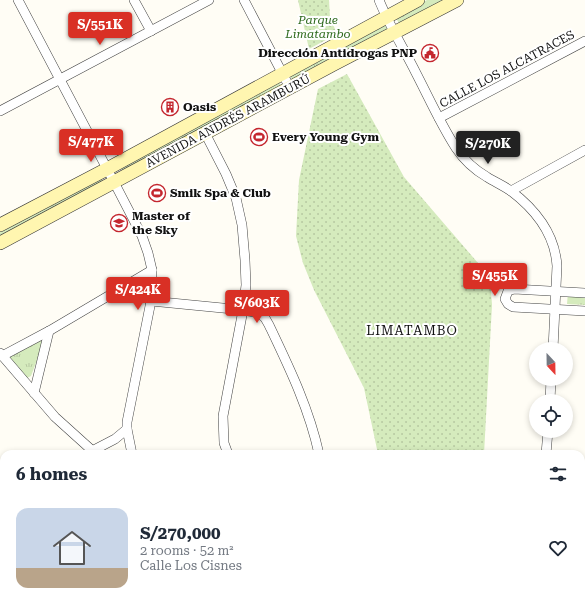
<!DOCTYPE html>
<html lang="en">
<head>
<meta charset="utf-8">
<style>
  body { margin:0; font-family:"Roboto Serif",serif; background:#f6f6f7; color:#1f2937; height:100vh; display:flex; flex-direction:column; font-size:15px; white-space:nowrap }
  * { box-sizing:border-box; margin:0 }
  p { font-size:13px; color:#747a83 }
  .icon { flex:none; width:22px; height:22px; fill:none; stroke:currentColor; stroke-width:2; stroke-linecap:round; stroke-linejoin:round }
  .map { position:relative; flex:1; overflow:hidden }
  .drawer { position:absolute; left:0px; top:450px; width:585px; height:156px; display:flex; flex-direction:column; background:#fff; border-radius:12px 12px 0 0; box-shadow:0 2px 6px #0003 }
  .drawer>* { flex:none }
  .needle { width:26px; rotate:158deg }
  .buttons { position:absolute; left:529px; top:342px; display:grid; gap:8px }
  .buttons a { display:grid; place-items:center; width:44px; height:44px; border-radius:50%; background:#fff; box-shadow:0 2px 6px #0003; font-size:20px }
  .price { position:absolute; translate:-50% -34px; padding:0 9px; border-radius:4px; background:#d93025; color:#fff; font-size:13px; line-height:26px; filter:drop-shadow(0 1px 2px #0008) }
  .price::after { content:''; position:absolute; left:50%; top:24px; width:12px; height:9px; margin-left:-6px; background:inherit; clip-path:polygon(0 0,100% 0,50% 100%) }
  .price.active { background:#222; color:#fff }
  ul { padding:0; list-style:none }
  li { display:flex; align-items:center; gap:12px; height:100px; padding:0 16px }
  li span { display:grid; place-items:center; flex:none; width:112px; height:80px; border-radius:12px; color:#555 }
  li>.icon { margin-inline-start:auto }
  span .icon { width:48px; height:48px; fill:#fffc; stroke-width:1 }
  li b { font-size:17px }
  h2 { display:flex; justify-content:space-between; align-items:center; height:48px; padding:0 16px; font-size:17px }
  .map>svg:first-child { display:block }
  .grass { fill:url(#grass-tufts) }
  .park { fill:url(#park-dots) }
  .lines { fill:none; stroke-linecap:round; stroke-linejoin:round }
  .minor-casing { stroke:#444; stroke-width:10 }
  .secondary-casing { stroke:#333; stroke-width:14 }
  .primary-casing { stroke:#222; stroke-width:16 }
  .minor { stroke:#fff; stroke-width:9 }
  .secondary { stroke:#fff6b0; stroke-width:13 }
  .primary { stroke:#f9d66b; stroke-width:14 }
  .labels { text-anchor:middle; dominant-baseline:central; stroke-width:4; stroke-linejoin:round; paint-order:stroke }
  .park-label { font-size:12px; font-style:italic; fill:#2f6b1f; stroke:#fff }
  .poi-label { font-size:12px; font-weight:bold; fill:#111; stroke:#fff; text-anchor:start }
  .street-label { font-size:12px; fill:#111; stroke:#fff }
  .neighbourhood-label { font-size:13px; letter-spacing:1px; fill:#111; stroke:#fff }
</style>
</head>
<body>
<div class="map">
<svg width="585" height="606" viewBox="0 0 585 606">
  <defs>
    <pattern id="grass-tufts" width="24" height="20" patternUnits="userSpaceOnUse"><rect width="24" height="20" fill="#d5ebbd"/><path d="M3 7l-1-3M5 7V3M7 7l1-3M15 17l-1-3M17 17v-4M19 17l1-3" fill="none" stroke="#b6c8a1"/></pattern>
    <pattern id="park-dots" width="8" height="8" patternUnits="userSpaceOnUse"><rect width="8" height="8" fill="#d5ebbd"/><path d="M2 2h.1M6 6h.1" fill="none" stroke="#b6c8a1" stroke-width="1.8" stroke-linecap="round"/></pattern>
  </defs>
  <rect width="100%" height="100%" fill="#fffdf5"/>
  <!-- grass -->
  <g class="grass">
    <path d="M 427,0 L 449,0 L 401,26 L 395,17 Z"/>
    <path d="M 385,22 L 388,32 L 294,83 L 289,74 Z"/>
    <path d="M 278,79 L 283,90 L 124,175 L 120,166 Z"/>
    <path d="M 100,175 L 104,184 L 0,240 L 0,228 Z"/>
    <path d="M 568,292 L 585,293 L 585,305 L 567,304 Z"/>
    <path d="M 42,337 L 44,342 L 31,376 L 27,378 L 10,359 L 9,355 Z"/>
    <path d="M 0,541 L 4,545 L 4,570 L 0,566 Z"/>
    <path d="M 34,602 L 60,602 L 63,606 L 38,606 Z"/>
  </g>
  <!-- park -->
  <g class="park">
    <path d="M 298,0 L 329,0 L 330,17 L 337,34 L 309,49 Z"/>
    <path d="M 347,74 L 404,177 L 490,277 L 492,305 L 484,454 L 378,454 L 364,388 L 314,290 L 303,263 L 296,236 L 299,180 L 318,89 Z"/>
    <rect x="388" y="602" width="41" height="4"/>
  </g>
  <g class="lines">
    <!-- minor casing -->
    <g class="minor-casing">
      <g id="minor">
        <path d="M 18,0 L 114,182 L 142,236 L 148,253 L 152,270 L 151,301 L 127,422 L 127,429 L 132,454"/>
        <path d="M 134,0 L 151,31"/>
        <path d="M 244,0 L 290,88"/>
        <path d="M 379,0 C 389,25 404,49 416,73 C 429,98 441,125 456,148 C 464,160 475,170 487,177 C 495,182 504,186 511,191 C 536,210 555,234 557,266 L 553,349"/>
        <path d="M 0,111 L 209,0"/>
        <path d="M 439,118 L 585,41"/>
        <path d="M 205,133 L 226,174 L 236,198 L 242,225 L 245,260 L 246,285 L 243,310 L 223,416 L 224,443 L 228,454"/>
        <path d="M 511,191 L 585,150"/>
        <path d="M 129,284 L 151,301 L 243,310 L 259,313 L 265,318 L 269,325 C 289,367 309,408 319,454"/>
        <path d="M 585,293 L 514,289 L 508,291 L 505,299 L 508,304 L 513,307 L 585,311"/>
        <path d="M 0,353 L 55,417 L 96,454"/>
        <path d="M 2,356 L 49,331 L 152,270"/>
        <path d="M 34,393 L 49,331"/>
        <path d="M 550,401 L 551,379"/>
        <path d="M 92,451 L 115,439 L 127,429"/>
        <path d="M 546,454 L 548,431"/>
        <path d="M 581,530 L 585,529"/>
        <path d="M 0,584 L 4,588"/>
        <path d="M 17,602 L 21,606"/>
        <path d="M 236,602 L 240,606"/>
        <path d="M 331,602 L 331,606"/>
        <path d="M 143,606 L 147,602"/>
        <path d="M 172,606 L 176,602"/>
        <path d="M 482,606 L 483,602"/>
      </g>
    </g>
    <!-- secondary casing -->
    <g class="secondary-casing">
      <g id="secondary">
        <path d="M 0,225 L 107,169 L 418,0"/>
        <path d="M 0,243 L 334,64 L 457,0"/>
      </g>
    </g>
    <!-- primary casing -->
    <g class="primary-casing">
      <g id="primary">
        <path d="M 0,506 L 4,510"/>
        <path d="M 0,528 L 4,532"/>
        <path d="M 71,602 L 74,606"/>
        <path d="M 93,602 L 96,606"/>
      </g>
    </g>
    <!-- minor -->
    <use href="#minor" class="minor"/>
    <!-- secondary -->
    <use href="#secondary" class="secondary"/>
    <!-- primary -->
    <use href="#primary" class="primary"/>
  </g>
  <!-- icons -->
  <defs>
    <g id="civic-ring" transform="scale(0.9)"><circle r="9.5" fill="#fff" stroke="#c4262e" stroke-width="1.5"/><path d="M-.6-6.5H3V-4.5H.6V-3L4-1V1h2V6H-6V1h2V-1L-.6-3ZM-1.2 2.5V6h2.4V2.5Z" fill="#c4262e"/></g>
    <g id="building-ring" transform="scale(0.9)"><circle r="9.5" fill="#fff" stroke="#c4262e" stroke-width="1.5"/><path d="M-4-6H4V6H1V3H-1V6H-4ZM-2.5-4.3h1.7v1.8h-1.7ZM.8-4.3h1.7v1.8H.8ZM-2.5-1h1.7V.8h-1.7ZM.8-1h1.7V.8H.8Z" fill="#c4262e"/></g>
    <g id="stadium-ring" transform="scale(0.9)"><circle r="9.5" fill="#fff" stroke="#c4262e" stroke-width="1.5"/><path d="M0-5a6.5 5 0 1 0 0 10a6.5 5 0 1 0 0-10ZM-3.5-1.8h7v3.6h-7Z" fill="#c4262e"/></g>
    <g id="school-ring" transform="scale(0.9)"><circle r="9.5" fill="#fff" stroke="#c4262e" stroke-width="1.5"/><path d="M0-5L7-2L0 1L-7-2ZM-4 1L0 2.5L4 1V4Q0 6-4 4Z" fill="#c4262e"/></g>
  </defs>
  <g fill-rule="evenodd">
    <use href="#civic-ring" x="430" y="53"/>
    <use href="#building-ring" x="170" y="107"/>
    <use href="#stadium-ring" x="259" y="137"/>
    <use href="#stadium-ring" x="157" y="193"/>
    <use href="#school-ring" x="119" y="223"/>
  </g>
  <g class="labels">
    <!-- park labels -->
    <g class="park-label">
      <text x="318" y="20">Parque<tspan x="318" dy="14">Limatambo</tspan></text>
    </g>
    <!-- poi labels -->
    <g class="poi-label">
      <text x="417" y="53" text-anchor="end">Dirección Antidrogas PNP</text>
      <text x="183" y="107">Oasis</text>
      <text x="272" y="137">Every Young Gym</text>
      <text x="170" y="193">Smik Spa &amp; Club</text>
      <text x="132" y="216">Master of<tspan x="132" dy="14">the Sky</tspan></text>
    </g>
    <!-- street labels -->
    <g class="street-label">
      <text transform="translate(507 69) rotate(-28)">CALLE LOS ALCATRACES</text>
      <text transform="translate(228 121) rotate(-28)">AVENIDA ANDRÉS ARAMBURÚ</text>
    </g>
    <!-- neighbourhood labels -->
    <g class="neighbourhood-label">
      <text x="412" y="330">LIMATAMBO</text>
    </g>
  </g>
</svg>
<div class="buttons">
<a><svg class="needle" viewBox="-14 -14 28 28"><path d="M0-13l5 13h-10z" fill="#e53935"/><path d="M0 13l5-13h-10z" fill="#747a83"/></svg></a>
<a><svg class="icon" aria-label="locate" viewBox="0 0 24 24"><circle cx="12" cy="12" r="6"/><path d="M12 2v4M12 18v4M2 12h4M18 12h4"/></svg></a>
</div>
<b class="price" style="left:100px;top:46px">S/551K</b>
<b class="price" style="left:91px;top:163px">S/477K</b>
<b class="price active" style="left:488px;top:165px">S/270K</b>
<b class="price" style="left:495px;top:297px">S/455K</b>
<b class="price" style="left:138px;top:311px">S/424K</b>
<b class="price" style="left:257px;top:324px">S/603K</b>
<section class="drawer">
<h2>6 homes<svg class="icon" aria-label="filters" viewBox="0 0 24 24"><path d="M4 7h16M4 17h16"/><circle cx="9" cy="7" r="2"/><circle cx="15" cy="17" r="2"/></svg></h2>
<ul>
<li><span style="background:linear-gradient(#c9d6e8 75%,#b9a48a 0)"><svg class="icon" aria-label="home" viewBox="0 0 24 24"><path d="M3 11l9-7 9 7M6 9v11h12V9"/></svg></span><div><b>S/270,000</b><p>2 rooms · 52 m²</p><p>Calle Los Cisnes</p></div><svg class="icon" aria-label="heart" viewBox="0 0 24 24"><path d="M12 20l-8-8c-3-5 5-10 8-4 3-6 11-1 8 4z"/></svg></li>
</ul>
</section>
</div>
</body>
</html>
